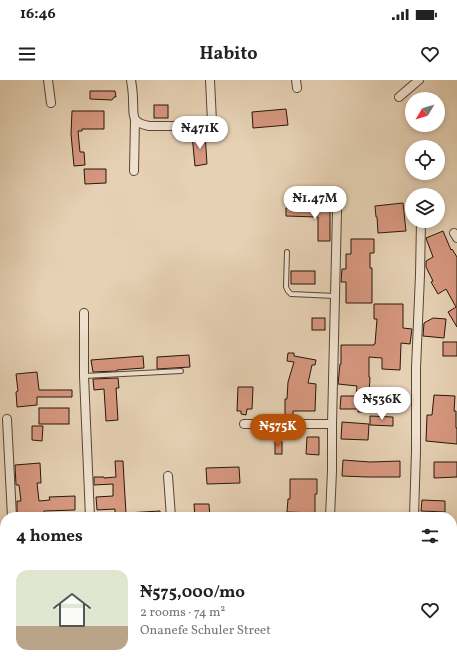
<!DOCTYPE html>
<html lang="en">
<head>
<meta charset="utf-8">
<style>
  body { margin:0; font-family:Vollkorn,serif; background:#f2f2f2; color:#222; height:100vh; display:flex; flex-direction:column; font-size:15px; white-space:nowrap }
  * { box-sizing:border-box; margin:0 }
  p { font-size:13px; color:#767676 }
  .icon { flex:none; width:22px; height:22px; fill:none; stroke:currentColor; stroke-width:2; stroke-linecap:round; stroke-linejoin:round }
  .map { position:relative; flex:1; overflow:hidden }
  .drawer { position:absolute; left:0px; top:432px; width:457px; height:156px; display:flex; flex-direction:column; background:#fff; border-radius:16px 16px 0 0; box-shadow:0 2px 6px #0003 }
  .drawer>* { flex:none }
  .needle { width:26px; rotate:232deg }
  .buttons { position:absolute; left:405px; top:12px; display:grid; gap:8px }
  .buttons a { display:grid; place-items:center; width:40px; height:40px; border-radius:50%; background:#fff; box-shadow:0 2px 6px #0003; font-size:20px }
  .price { position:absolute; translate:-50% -34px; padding:0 9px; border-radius:14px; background:#fff; color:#222; font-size:13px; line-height:26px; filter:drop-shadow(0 1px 2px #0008) }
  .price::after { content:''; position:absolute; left:50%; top:24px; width:12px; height:9px; margin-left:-6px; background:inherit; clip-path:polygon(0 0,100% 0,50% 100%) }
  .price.active { background:#b45309; color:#fff }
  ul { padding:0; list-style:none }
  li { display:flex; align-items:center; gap:12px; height:100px; padding:0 16px }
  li+li { border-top:1px solid #e0e0e0 }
  li span { display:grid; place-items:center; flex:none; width:112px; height:80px; border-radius:12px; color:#555 }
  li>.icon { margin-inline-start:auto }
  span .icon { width:48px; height:48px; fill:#fffc; stroke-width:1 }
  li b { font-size:17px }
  h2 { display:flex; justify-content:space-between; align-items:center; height:48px; padding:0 16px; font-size:17px }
  .status { display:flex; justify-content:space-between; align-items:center; height:28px; padding:0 20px; background:#fff; direction:ltr }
  .status svg { height:11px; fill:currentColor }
  header { display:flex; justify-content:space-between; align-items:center; height:52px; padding:0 16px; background:#fff; font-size:18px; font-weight:700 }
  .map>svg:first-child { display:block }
  .building { fill:#d6977f; stroke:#28160b }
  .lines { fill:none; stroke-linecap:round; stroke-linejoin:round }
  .lane-casing { stroke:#584535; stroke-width:6 }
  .street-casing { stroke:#584535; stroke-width:10 }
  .primary-casing { stroke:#28160b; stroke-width:14 }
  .lane { stroke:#efe1ce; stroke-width:4 }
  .street { stroke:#efe1ce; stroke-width:8 }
  .primary { stroke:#e6d1b4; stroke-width:12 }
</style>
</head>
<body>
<div class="status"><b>16:46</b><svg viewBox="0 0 49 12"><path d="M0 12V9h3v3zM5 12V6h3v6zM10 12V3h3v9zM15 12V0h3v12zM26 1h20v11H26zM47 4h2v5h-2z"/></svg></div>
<header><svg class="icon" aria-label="menu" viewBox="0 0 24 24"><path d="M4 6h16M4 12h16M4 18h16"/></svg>Habito<svg class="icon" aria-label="heart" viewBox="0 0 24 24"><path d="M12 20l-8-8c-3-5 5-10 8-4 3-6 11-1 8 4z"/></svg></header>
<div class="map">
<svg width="457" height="588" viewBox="0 0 457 588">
  <rect width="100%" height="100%" fill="#e6d1b4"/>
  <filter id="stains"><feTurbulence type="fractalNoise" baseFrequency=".005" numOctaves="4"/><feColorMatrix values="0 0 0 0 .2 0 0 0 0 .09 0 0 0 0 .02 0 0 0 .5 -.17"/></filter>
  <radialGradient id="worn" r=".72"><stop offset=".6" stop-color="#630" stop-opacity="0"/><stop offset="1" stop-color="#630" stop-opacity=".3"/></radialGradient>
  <!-- building -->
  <g class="building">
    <path d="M 90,11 L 115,11 L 116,17 L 114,17 L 112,20 L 90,19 Z"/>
    <rect x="154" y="25" width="14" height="13"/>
    <path d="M 286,29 L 288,45 L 253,48 L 252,32 Z"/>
    <path d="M 72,31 L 104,31 L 104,49 L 82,49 L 82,51 L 78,51 L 80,72 L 84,72 L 85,85 L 74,86 L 71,54 Z"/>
    <path d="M 205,54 L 207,84 L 195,86 L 192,55 Z"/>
    <path d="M 84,89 L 106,89 L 106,103 L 85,104 Z"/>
    <path d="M 403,123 L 406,151 L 378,153 L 377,137 L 376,137 L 375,126 Z"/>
    <path d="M 286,128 L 330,130 L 330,161 L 318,161 L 318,137 L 286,136 Z"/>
    <path d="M 443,151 L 451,170 L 452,169 L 457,177 L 457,247 L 448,232 L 456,227 L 446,209 L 438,214 L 431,202 L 433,201 L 426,187 L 426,181 L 433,177 L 426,158 Z"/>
    <path d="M 351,159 L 374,159 L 374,173 L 370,173 L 370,188 L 372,188 L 372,223 L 346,223 L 346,202 L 341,202 L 342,189 L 346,189 L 346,174 L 351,174 Z"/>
    <rect x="291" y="191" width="24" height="13"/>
    <path d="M 374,224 L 403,224 L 403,248 L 412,249 L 410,264 L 401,263 L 400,290 L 382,289 L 382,278 L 369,277 L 369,297 L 370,297 L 369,315 L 368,315 L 368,332 L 358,332 L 358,329 L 340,329 L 341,316 L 356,316 L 357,306 L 338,304 L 340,284 L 341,284 L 341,265 L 374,265 L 374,264 L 375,264 L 377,239 L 374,239 Z"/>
    <rect x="312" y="238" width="13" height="12"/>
    <path d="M 433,238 L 446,239 L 444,258 L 423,256 L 424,243 Z"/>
    <rect x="443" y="262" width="14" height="14"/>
    <path d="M 288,273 L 294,273 L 294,276 L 316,280 L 315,285 L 312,285 L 308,303 L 316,304 L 315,331 L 293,331 L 293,335 L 285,335 L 285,319 L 287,319 L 288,302 L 294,282 L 287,281 Z"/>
    <path d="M 189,275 L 190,287 L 157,289 L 157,277 Z"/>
    <path d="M 143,276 L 144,288 L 117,290 L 117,291 L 93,292 L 91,280 Z"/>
    <path d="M 37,292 L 39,310 L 72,310 L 72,317 L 37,317 L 37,325 L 17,327 L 16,312 L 18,311 L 16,294 Z"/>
    <path d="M 118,298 L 119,308 L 116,308 L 118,340 L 106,341 L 104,309 L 94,310 L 93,299 Z"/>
    <path d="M 238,307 L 253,307 L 252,329 L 247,329 L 246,335 L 241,334 L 241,331 L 237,331 Z"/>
    <path d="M 434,315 L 455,316 L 454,331 L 456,331 L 456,348 L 457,348 L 457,364 L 426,361 L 427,335 L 432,335 Z"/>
    <rect x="39" y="328" width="30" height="16"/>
    <path d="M 370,336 L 393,337 L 393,346 L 370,345 Z"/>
    <path d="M 342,342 L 369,344 L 368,360 L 341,359 Z"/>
    <path d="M 32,346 L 43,346 L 42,361 L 32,360 Z"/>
    <path d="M 307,357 L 319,357 L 319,375 L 306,374 Z"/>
    <rect x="275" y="362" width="7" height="12"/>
    <path d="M 343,380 L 370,382 L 400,381 L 400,397 L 367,397 L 342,396 Z"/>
    <path d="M 115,381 L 123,381 L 124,400 L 126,433 L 160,431 L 161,437 L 115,437 L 115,429 L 97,430 L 96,417 L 113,416 L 113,404 L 94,405 L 94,397 L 104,397 L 104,398 L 116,397 Z"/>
    <path d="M 434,382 L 457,382 L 457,397 L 434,398 Z"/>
    <path d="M 40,383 L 41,403 L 37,403 L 39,421 L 50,420 L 49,417 L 75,416 L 75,430 L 44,431 L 44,434 L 17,435 L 17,421 L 21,421 L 19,405 L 16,405 L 15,385 Z"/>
    <path d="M 239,387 L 240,403 L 207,404 L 206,388 Z"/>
    <path d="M 290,399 L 317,399 L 317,414 L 315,414 L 315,433 L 287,432 L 288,419 L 290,419 Z"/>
    <path d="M 422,420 L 445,421 L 445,432 L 421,431 Z"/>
    <path d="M 194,424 L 209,424 L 210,437 L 195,437 Z"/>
    <path d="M 453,524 L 457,525 L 457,541 L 452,541 Z"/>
    <path d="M 186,583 L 212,583 L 213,588 L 186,588 Z"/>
  </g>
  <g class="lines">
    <!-- lane casing -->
    <g class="lane-casing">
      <g id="lane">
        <path d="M 287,172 L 286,207 L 288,211 L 291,214 L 335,216"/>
        <path d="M 84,296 L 181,291"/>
      </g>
    </g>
    <!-- street casing -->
    <g class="street-casing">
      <g id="street">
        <path d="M 48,0 L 51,23"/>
        <path d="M 131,0 C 132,6 133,13 133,20 C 134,36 130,42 149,46 L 207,46 L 210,45 L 212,42 L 210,0"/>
        <path d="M 296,0 L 297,8"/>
        <path d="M 399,17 L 419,0"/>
        <path d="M 134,91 L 135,40"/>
        <path d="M 454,153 L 457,158"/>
        <path d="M 84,233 L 84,296 L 90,437"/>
        <path d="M 7,339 L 12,437"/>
        <path d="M 244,344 L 332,344"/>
        <path d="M 168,396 L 171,437"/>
        <path d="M 330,437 L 332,391 L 332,344 L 337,131"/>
        <path d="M 414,437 L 416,371 L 416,288 L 420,195 L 421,141"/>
        <path d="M 0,482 L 5,482"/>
        <path d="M 99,583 L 99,588"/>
        <path d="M 180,583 L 181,588"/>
        <path d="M 346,583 L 348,588"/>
        <path d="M 12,588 L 12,583"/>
      </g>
    </g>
    <!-- primary casing -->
    <g class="primary-casing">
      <path id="primary" d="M 389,588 C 411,583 434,583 457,584"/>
    </g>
    <!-- lane -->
    <use href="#lane" class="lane"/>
    <!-- street -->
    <use href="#street" class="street"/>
    <!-- primary -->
    <use href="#primary" class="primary"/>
  </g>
  <rect width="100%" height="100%" filter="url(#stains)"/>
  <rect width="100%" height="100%" fill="url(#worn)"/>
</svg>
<div class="buttons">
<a><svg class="needle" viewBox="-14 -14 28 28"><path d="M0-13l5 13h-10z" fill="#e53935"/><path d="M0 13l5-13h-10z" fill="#767676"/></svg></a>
<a><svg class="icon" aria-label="locate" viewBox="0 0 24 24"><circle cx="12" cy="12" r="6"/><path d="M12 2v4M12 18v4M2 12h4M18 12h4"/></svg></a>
<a><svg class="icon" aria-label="layers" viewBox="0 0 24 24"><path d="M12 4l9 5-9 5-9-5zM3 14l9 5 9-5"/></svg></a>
</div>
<b class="price" style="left:200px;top:70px">₦471K</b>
<b class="price" style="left:315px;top:140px">₦1.47M</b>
<b class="price" style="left:382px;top:341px">₦536K</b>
<b class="price active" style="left:278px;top:368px">₦575K</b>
<section class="drawer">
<h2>4 homes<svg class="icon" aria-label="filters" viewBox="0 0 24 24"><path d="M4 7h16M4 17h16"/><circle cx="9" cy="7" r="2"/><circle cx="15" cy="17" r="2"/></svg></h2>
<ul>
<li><span style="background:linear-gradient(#dfe7d0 70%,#b9a48a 0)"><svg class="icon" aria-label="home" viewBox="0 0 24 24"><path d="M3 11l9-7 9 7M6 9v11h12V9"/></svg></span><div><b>₦575,000/mo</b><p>2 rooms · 74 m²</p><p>Onanefe Schuler Street</p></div><svg class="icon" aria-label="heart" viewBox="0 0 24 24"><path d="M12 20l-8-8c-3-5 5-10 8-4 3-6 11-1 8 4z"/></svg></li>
</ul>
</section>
</div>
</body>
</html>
